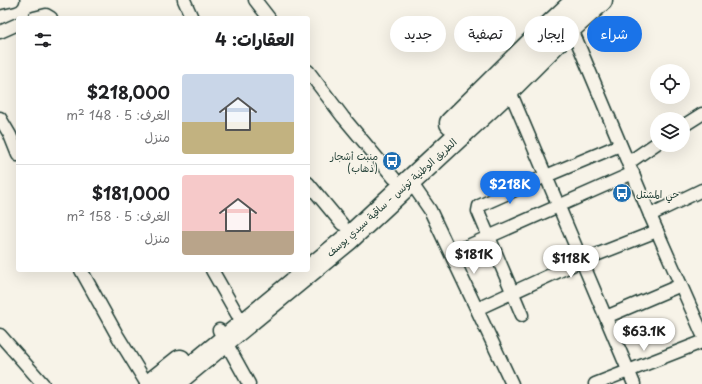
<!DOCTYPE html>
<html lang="ar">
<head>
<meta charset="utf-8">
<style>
  body { margin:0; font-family:"Playpen Sans","Playpen Sans Arabic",sans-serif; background:#f2f2f2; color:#202124; direction:rtl; height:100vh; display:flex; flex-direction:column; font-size:15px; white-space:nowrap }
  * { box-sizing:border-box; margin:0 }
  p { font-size:13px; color:#757577 }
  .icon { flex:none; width:22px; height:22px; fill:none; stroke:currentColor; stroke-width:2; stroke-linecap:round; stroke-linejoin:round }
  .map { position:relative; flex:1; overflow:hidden; direction:ltr }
  .panel { position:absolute; left:16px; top:16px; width:294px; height:256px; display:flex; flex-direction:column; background:#fff; border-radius:4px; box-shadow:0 4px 16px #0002; direction:rtl }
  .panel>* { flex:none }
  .guide { position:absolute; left:322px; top:16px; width:320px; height:36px; direction:rtl; display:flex; gap:8px }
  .controls { position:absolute; left:650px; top:64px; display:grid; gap:8px }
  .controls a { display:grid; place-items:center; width:40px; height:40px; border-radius:50%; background:#fff; box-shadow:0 4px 16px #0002; font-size:20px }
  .price { position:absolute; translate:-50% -34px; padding:0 9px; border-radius:14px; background:#fff; color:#222; font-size:13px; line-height:26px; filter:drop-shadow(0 1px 2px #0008) }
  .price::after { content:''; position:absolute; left:50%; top:24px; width:12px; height:9px; margin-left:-6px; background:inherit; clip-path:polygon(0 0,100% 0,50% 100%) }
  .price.active { background:#1a73e8; color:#fff }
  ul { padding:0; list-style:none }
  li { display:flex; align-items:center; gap:12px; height:100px; padding:0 16px }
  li+li { border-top:1px solid #e0e0e0 }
  li span { display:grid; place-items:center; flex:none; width:112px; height:80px; border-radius:4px; color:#555 }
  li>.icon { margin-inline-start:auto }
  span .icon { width:48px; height:48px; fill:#fffc; stroke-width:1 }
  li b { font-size:17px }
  h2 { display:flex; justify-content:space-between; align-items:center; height:48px; padding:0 16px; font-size:17px }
  .tag { padding:0 14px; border-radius:18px; background:#fff; box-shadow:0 4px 16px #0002; font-size:14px; line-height:36px }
  .tag.active { background:#1a73e8; color:#fff }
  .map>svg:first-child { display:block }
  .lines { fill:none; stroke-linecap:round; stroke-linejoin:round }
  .street-casing { stroke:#1f3d34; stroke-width:15 }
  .highway-casing { stroke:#1f3d34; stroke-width:25 }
  .street { stroke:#f7f3e8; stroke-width:12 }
  .highway { stroke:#f7f3e8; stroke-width:22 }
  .labels { text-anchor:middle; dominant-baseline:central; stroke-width:3; stroke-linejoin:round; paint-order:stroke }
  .poi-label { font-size:10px; fill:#1f3d34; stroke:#f7f3e8; text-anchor:end }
  .street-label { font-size:10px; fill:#1f3d34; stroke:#f7f3e8 }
</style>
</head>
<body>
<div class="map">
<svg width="702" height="384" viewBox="0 0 702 384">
  <rect width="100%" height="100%" fill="#f7f3e8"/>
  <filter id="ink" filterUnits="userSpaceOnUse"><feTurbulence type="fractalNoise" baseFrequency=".025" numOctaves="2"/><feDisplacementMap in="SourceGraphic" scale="8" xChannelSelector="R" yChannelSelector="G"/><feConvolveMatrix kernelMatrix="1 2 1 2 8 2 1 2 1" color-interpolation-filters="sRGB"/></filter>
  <g filter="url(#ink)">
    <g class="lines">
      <!-- street casing -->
      <g class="street-casing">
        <g id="street">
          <path d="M 184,0 L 192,18"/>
          <path d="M 255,0 L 269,18"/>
          <path d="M 0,3 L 13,0"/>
          <path d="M 34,18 L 46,15 L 51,18"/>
          <path d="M 571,27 L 650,215 L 702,333"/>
          <path d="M 0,32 L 18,24"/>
          <path d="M 308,71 L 343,117 L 394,178"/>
          <path d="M 509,89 L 634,384"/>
          <path d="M 0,118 L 10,135 L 18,155"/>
          <path d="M 683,126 L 702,114"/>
          <path d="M 628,163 L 657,143"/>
          <path d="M 410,181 L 430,210 L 512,384"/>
          <path d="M 308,183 L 342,224"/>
          <path d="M 650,215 L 702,190"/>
          <path d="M 452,253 L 633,173"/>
          <path d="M 81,270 L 117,335 L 147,384"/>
          <path d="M 212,270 L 237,314"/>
          <path d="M 477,309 L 583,260 L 657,231"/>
          <path d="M 522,315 L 478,211 L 479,206 L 546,176 L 620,145"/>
          <path d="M 606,317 L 681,285"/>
          <path d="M 219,330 L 249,384"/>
          <path d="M 0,335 L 43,384"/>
          <path d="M 595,384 L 702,342"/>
        </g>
      </g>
      <!-- highway casing -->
      <g class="highway-casing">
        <g id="highway">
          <path d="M 451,123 L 534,41 L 578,0"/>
          <path d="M 151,384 L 180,361"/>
          <path d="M 172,384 L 348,239 L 509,89 L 571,27 L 601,0"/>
        </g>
      </g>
      <!-- street -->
      <use href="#street" class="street"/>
      <!-- highway -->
      <use href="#highway" class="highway"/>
    </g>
  </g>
  <!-- icons -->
  <defs>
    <g id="bus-disc" transform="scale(1)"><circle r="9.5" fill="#1f6fb2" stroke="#f7f3e8"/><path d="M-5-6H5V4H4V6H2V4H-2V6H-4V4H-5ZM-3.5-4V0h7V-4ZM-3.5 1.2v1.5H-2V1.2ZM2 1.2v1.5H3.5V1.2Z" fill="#fff"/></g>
  </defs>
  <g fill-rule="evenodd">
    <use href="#bus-disc" x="392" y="161"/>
    <use href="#bus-disc" x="622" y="193"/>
  </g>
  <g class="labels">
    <!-- poi labels -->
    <g class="poi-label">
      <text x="378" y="155">منبت أشجار<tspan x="378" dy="12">(ذهاب)</tspan></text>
      <text x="636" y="193" text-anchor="start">حي المشتل</text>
    </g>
    <!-- street labels -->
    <g class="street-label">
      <text transform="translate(391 197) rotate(-42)">الطريق الوطنية تونس - ساقية سيدي يوسف</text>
    </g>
  </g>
</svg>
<div class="controls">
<a><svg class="icon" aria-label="locate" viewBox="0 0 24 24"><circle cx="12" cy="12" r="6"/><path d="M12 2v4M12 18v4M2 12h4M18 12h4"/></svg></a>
<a><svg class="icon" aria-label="layers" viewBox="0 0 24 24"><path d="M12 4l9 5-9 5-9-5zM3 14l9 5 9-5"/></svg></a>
</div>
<b class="price active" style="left:510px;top:205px">$218K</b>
<b class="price" style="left:474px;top:275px">$181K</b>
<b class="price" style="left:571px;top:279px">$118K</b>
<b class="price" style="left:644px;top:352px">$63.1K</b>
<div class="guide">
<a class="tag active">شراء</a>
<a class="tag">إيجار</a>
<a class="tag">تصفية</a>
<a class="tag">جديد</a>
</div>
<section class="panel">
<h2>العقارات: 4<svg class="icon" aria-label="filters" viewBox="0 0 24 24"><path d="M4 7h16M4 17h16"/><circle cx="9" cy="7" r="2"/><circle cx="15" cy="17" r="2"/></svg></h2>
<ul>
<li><span style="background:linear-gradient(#c9d6e8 60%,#c2b280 0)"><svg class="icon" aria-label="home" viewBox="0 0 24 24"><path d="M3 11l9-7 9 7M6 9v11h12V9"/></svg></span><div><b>$218,000</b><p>الغرف: 5 · 148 m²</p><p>منزل</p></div></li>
<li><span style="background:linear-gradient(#f6c9c9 70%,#b9a48a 0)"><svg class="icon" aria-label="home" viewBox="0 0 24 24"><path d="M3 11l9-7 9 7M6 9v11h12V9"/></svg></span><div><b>$181,000</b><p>الغرف: 5 · 158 m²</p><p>منزل</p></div></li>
</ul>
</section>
</div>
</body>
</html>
